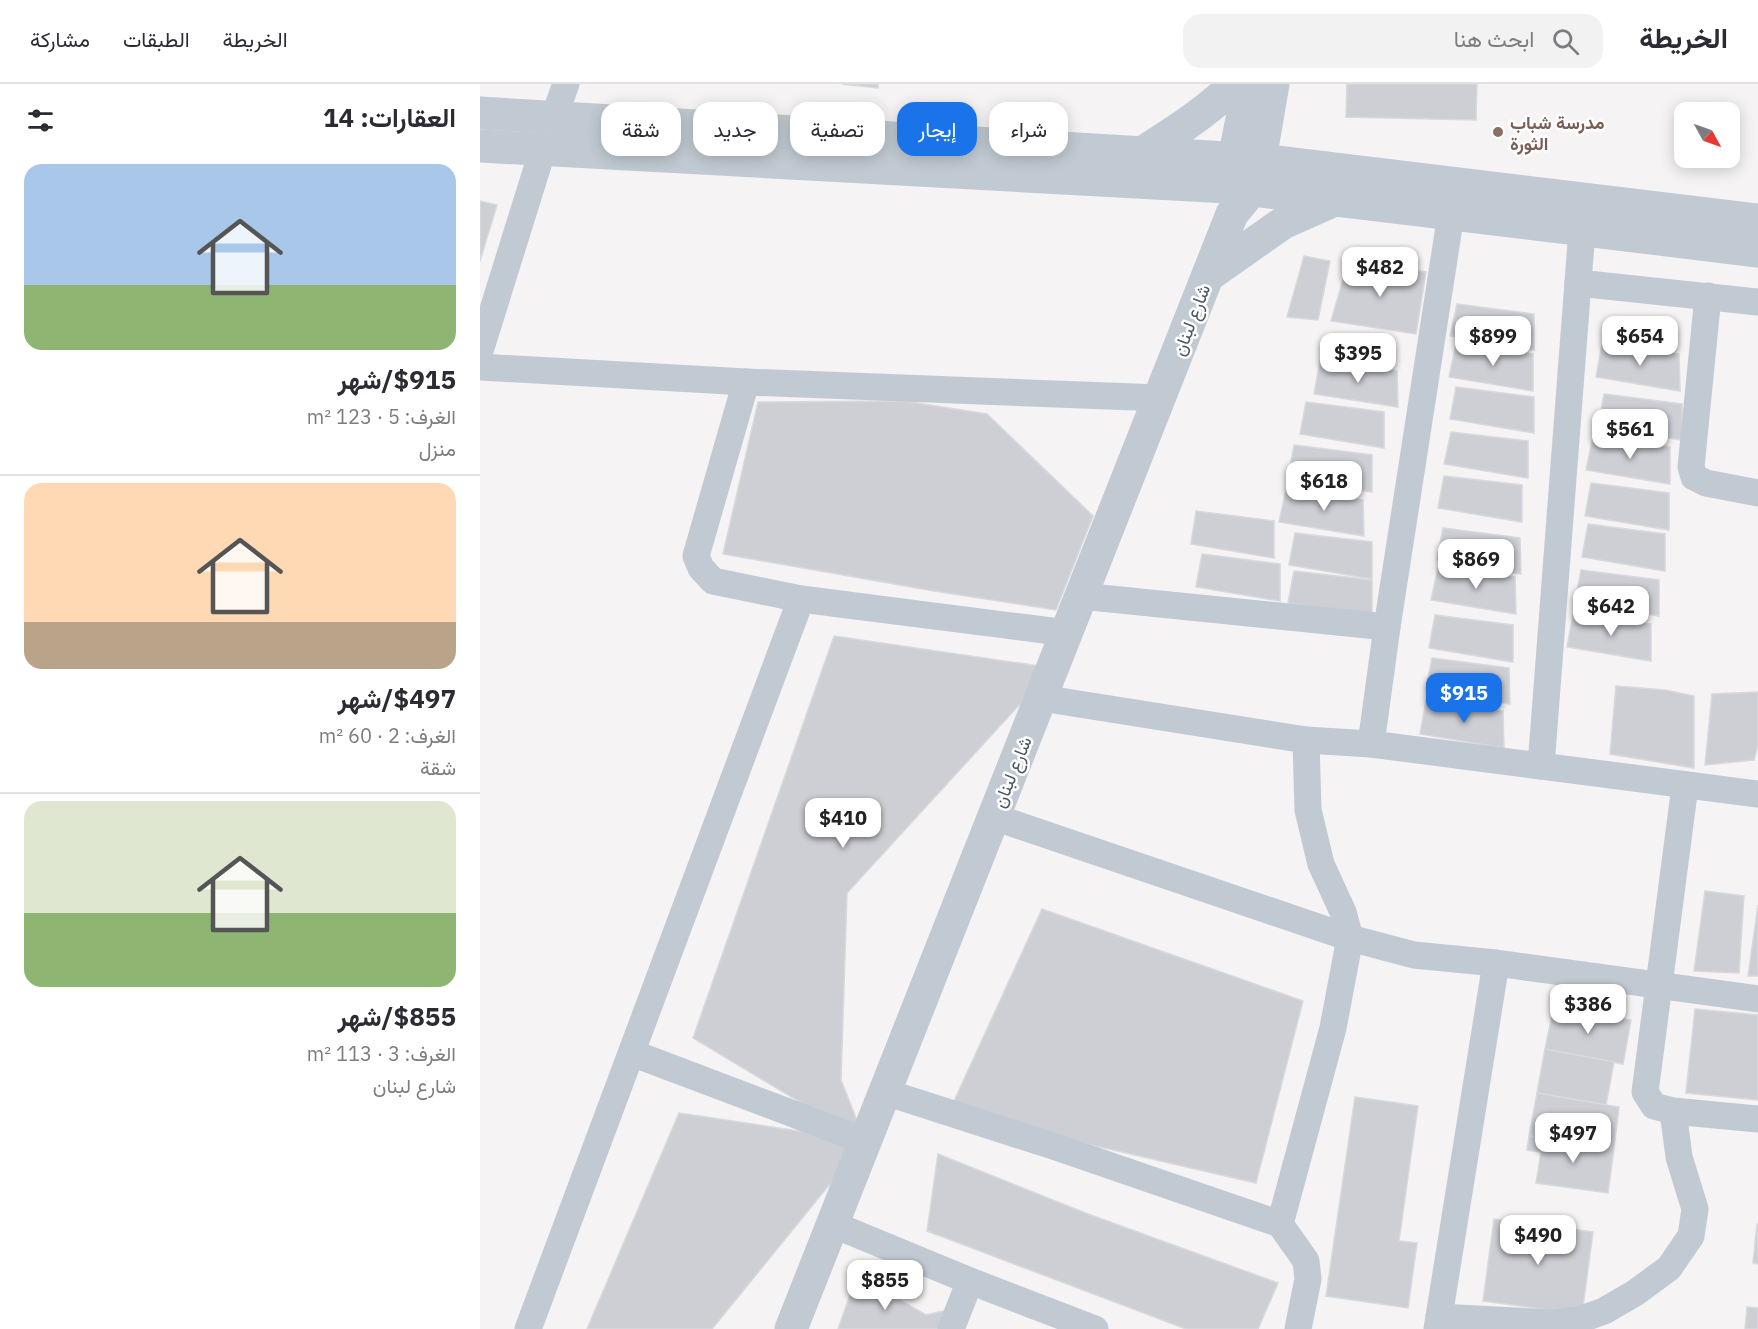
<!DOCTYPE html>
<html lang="ar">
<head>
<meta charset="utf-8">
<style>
  body { margin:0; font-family:"IBM Plex Sans",Vazirmatn,sans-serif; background:#f2f2f3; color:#2b2b33; direction:rtl; height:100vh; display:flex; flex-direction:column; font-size:22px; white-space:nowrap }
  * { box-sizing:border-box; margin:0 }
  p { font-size:20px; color:#7c7c81 }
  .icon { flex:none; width:33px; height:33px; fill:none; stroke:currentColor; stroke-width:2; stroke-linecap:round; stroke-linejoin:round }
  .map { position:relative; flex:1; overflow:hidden; direction:ltr }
  .panel { display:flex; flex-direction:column; background:#fff; width:480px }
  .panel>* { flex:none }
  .banner { position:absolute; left:18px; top:18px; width:570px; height:54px; direction:rtl; display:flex; gap:12px }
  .needle { width:39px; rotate:130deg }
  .controls { position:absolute; left:1194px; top:18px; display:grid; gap:12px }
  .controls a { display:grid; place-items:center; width:66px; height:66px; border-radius:12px; background:#fff; box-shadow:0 3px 15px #0003; font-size:30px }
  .price { position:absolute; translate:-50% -51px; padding:0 14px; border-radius:12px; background:#fff; color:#222; font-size:20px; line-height:39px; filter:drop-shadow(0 2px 3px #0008) }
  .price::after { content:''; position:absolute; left:50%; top:36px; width:18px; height:14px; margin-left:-9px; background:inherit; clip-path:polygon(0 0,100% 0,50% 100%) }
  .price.selected { background:#1a73e8; color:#fff }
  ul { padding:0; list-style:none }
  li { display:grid; align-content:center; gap:12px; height:318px; padding:0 24px }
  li+li { border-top:2px solid #e1e1e2 }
  li span { display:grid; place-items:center; height:186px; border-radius:18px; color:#555 }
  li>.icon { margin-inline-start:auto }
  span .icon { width:108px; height:108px; fill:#fffc; stroke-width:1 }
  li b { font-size:26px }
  h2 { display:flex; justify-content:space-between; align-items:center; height:72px; padding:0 24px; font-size:26px }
  .pill { padding:0 21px; border-radius:18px; background:#fff; box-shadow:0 3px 15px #0003; font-size:21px; line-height:54px }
  .pill.selected { background:#1a73e8; color:#fff }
  header { display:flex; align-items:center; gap:36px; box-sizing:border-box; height:84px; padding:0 30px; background:#fff; border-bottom:2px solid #e1e1e2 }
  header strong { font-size:28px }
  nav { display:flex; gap:33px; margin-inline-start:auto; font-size:21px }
  .search { width:420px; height:54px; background:#f2f2f3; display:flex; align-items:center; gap:15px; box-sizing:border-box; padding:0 21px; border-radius:18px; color:#7c7c81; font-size:22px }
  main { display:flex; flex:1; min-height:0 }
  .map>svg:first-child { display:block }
  .building { fill:#cdcfd5; stroke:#d7d9de; stroke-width:1.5 }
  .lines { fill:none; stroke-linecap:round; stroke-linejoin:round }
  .minor { stroke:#c1cad2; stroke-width:27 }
  .tertiary { stroke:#c1cad2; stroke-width:33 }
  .education-dot { fill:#8d6e63; stroke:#fff; stroke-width:2 }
  .labels { text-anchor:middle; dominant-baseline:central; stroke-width:5; stroke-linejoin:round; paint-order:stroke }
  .education-label { font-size:18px; font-weight:bold; fill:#785e54; stroke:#fff; text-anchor:start }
  .street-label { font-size:18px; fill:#4a5661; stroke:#fff }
</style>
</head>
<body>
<header>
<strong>الخريطة</strong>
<div class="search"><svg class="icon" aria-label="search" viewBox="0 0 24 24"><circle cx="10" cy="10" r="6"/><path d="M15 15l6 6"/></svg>ابحث هنا</div>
<nav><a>الخريطة</a><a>الطبقات</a><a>مشاركة</a></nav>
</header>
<main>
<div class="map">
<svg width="1278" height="1245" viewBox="0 0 1278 1245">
  <rect width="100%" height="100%" fill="#f5f3f3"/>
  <!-- building -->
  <g class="building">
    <path d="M 362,0 L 398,0 L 398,4 Z"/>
    <path d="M 867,0 L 997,0 L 996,36 L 866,33 Z"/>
    <path d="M 0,117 L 17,121 L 0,177 Z"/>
    <path d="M 824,172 L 850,177 L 838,236 L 807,233 Z"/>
    <path d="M 868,178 L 946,188 L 936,250 L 851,237 Z"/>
    <path d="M 977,220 L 1054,230 L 1054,266 L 970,252 Z"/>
    <path d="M 976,260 L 1053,270 L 1053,307 L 969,293 Z"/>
    <path d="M 1122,260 L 1199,270 L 1200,307 L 1116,293 Z"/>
    <path d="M 840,277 L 917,287 L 918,323 L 834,310 Z"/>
    <path d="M 976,303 L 1054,313 L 1054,349 L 970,335 Z"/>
    <path d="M 1124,310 L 1202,320 L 1202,356 L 1118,343 Z"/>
    <path d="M 424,317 L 507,330 L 613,432 L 576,526 L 454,507 L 243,470 L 278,318 Z"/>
    <path d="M 826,318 L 904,328 L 904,364 L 820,350 Z"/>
    <path d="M 971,348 L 1048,357 L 1048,394 L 964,380 Z"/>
    <path d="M 1113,353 L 1190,363 L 1190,400 L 1106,386 Z"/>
    <path d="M 814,361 L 892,371 L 892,408 L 808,394 Z"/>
    <path d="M 964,392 L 1042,401 L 1042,438 L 958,424 Z"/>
    <path d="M 1111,399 L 1189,409 L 1189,446 L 1105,432 Z"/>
    <path d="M 806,406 L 883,416 L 884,452 L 799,438 Z"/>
    <path d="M 716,427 L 794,437 L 794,474 L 711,460 Z"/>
    <path d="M 1108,440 L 1185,450 L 1185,487 L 1102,473 Z"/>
    <path d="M 963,444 L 1040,454 L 1041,490 L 957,476 Z"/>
    <path d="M 815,449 L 892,458 L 892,495 L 809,481 Z"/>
    <path d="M 722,470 L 800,480 L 800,517 L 716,503 Z"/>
    <path d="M 958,484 L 1035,493 L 1036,530 L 951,516 Z"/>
    <path d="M 1101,486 L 1179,496 L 1179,532 L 1095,518 Z"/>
    <path d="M 814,487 L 892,496 L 892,533 L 808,519 Z"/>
    <path d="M 955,531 L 1033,541 L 1033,578 L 949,564 Z"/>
    <path d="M 1093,531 L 1171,540 L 1171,577 L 1087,563 Z"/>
    <path d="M 354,552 L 573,584 L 367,809 L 361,996 L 385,1057 L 213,954 Z"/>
    <path d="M 952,574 L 1029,584 L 1030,620 L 946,606 Z"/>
    <path d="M 1136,602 L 1185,606 L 1214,612 L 1214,684 L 1130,670 Z"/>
    <path d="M 1278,608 L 1278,661 L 1274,676 L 1225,681 L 1232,610 Z"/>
    <path d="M 946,617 L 1023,627 L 1024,664 L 940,650 Z"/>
    <path d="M 1225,807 L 1264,812 L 1259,889 L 1214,887 Z"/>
    <path d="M 1278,821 L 1278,892 L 1268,892 Z"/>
    <path d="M 562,825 L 823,917 L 776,1099 L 469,1028 Z"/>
    <path d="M 1074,922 L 1151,936 L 1143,980 L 1065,965 Z"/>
    <path d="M 1215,925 L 1278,931 L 1278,1016 L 1206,1009 Z"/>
    <path d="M 1065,965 L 1134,978 L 1126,1021 L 1057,1009 Z"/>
    <path d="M 1057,1009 L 1139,1023 L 1134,1064 L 1049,1052 Z"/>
    <path d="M 875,1013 L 938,1022 L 919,1157 L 937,1159 L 928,1224 L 846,1212 Z"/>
    <path d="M 199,1029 L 385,1057 L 232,1245 L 107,1245 Z"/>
    <path d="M 1049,1052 L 1134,1064 L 1128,1109 L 1056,1099 L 1061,1068 L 1047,1066 Z"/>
    <path d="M 458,1070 L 608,1130 L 798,1199 L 778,1245 L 706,1245 L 447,1147 Z"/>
    <path d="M 1014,1135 L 1113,1148 L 1102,1230 L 1003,1217 Z"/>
    <path d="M 1277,1140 L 1278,1140 L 1278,1180 L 1273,1179 Z"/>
    <path d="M 377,1191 L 446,1231 L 480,1223 L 457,1245 L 358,1245 Z"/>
    <path d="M 1267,1223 L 1278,1224 L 1278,1245 L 1265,1245 Z"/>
  </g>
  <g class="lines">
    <!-- minor -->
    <g class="minor">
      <path d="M 74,33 L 86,0"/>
      <path d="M 1098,199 L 1278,218"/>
      <path d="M 1228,212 L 1211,383 L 1214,393 L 1226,399 L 1278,409"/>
      <path d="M 0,267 L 63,65"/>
      <path d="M 0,283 L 266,298 L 681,314"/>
      <path d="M 266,298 L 216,472 L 221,484 L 233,497 L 321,515 L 587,549"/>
      <path d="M 601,512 L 907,543"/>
      <path d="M 561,614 L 826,656 L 891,660 L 1278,710"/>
      <path d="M 891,660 L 907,543 L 971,130"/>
      <path d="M 1061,682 L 1102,146"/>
      <path d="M 1205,702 L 1165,1008 L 1174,1022 L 1193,1027 L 1278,1035"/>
      <path d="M 514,733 L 870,854 L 934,871 L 1016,879 L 1278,915"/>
      <path d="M 152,969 L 385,1057"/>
      <path d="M 405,1008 L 573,1062 L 800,1140 L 826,1177 L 828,1195 L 818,1245"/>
      <path d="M 352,1140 L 490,1197 L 615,1245"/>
      <path d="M 800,1140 L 853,944 L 870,854 L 863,828 L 841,780 L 828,726 L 826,656"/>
      <path d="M 959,1233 L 1074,1239 L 1099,1236 L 1124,1227 L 1155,1209 L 1189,1184 L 1211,1152 L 1215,1125 L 1199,1073 L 1193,1027"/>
      <path d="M 48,1245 L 321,515"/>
      <path d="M 471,1245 L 490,1197"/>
      <path d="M 957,1245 L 1016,879"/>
    </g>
    <!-- tertiary -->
    <g class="tertiary">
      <path d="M 0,29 L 780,76 L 1278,136"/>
      <path d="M 0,62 L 748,103 L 1278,167"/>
      <path d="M 662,69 C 695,48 727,28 755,0"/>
      <path d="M 750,95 L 769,0"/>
      <path d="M 729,191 L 803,139 L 855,116"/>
      <path d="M 311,1245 L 752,130 L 772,106 L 780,76 L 793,0"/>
    </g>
  </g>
  <!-- markers -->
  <circle class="education-dot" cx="1018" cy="48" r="6"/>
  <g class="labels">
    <!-- education labels -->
    <g class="education-label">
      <text x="1030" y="38">مدرسة شباب<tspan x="1030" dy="21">الثورة</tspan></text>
    </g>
    <!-- street labels -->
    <g class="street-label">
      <text transform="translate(711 236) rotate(-69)">شارع لبنان</text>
      <text transform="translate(532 688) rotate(-68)">شارع لبنان</text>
    </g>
  </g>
</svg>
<div class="controls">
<a><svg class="needle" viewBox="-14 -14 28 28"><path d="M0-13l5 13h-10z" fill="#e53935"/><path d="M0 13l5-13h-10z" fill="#7c7c81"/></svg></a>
</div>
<b class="price" style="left:900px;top:214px">$482</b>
<b class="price" style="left:1013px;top:283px">$899</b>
<b class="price" style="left:1160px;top:283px">$654</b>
<b class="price" style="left:878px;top:300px">$395</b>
<b class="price" style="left:1150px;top:376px">$561</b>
<b class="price" style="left:844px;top:428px">$618</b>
<b class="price" style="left:996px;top:506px">$869</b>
<b class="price" style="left:1131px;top:553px">$642</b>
<b class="price selected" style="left:984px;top:640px">$915</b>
<b class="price" style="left:363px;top:765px">$410</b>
<b class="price" style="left:1108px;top:951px">$386</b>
<b class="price" style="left:1093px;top:1080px">$497</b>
<b class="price" style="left:1058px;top:1182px">$490</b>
<b class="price" style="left:405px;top:1227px">$855</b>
<div class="banner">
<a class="pill">شراء</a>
<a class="pill selected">إيجار</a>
<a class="pill">تصفية</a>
<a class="pill">جديد</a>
<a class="pill">شقة</a>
</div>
</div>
<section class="panel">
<h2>العقارات: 14<svg class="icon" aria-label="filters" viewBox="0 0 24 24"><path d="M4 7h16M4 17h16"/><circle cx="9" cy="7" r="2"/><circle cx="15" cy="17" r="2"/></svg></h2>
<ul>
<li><span style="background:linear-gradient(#a9c7e8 65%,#8fb573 0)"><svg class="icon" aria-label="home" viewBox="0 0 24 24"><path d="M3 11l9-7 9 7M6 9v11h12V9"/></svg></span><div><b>$915/شهر</b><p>الغرف: 5 · 123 m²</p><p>منزل</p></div></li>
<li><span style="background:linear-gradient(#ffd9b3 75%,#b9a48a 0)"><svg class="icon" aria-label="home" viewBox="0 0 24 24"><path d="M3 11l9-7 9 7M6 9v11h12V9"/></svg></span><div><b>$497/شهر</b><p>الغرف: 2 · 60 m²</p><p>شقة</p></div></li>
<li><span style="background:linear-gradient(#dfe7d0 60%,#8fb573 0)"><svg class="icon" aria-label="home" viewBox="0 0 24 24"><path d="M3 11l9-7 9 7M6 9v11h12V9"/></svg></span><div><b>$855/شهر</b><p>الغرف: 3 · 113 m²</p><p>شارع لبنان</p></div></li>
</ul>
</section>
</main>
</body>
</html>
